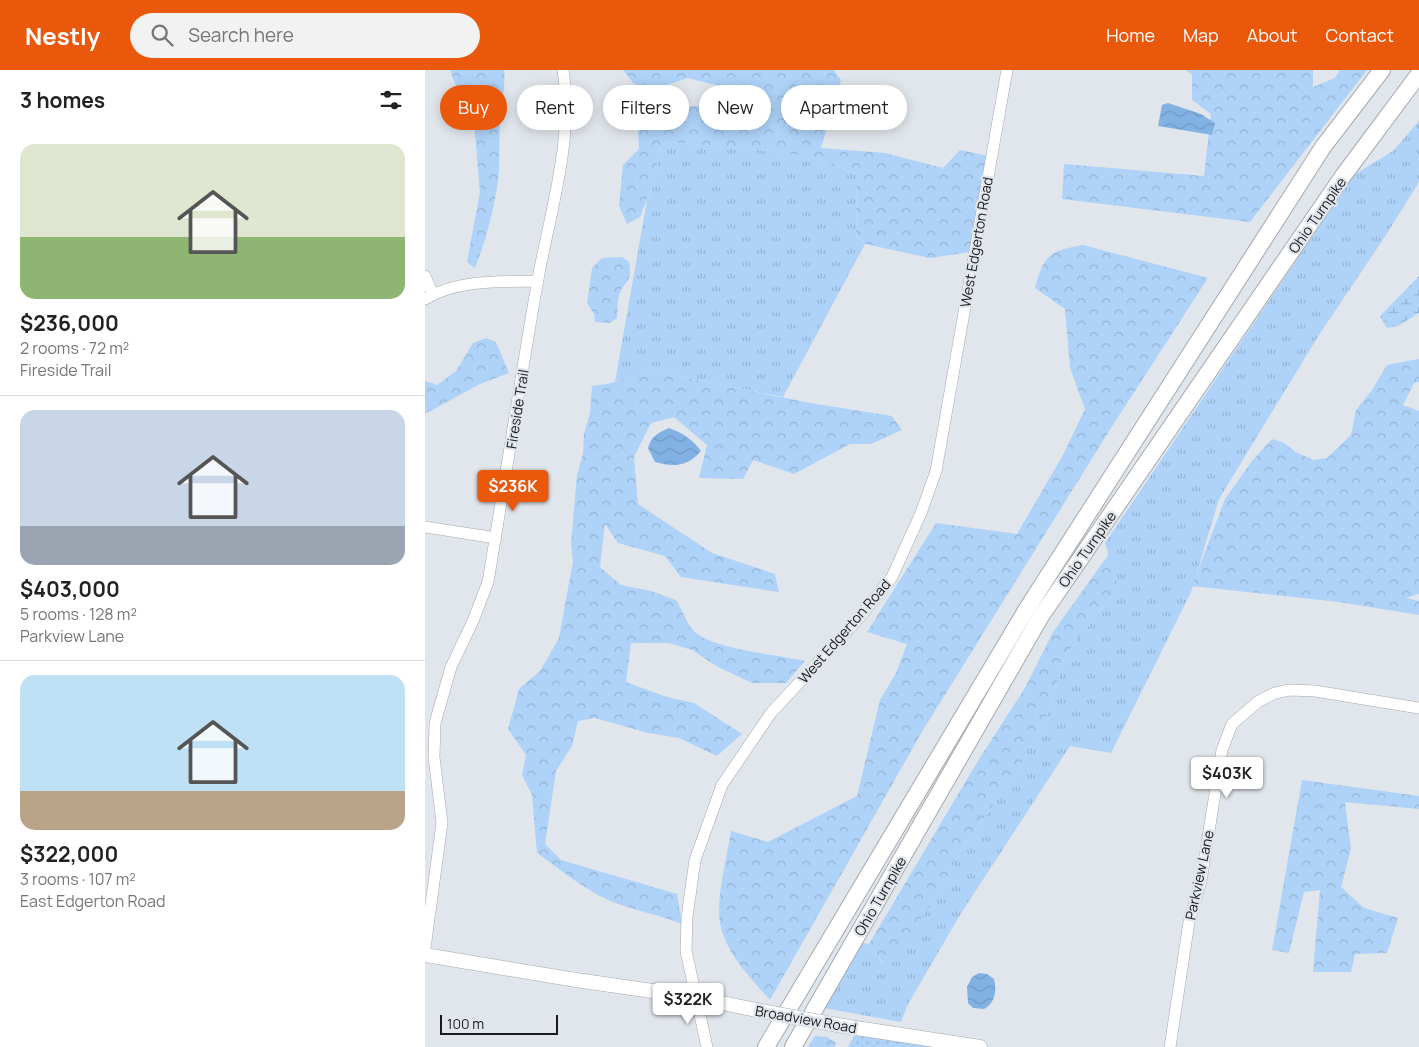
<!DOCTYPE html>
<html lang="en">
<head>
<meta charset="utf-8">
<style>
  body { margin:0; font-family:Manrope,sans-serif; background:#f2f2f2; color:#222; height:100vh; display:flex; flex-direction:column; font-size:19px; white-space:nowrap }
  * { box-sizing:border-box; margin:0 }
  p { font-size:16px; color:#767676 }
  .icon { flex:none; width:28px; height:28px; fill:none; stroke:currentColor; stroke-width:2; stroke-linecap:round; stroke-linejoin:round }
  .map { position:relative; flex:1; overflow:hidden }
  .side { display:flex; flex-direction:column; background:#fff; width:425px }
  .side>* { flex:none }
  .banner { position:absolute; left:15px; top:15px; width:475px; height:45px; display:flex; gap:10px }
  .scale { position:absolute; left:15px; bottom:12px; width:118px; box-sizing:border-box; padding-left:5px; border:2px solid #181a1c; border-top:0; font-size:14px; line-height:18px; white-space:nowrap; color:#181a1c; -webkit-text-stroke:4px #e1e6ec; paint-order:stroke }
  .price { position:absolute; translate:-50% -42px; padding:0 11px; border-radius:5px; background:#fff; color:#222; font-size:16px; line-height:32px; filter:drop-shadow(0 1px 2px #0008) }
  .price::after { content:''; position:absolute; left:50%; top:30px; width:15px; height:11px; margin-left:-8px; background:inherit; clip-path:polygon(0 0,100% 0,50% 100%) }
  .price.on { background:#ea580c; color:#fff }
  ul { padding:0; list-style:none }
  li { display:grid; align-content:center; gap:10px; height:265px; padding:0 20px }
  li+li { border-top:1px solid #e0e0e0 }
  li span { display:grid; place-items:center; height:155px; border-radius:15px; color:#555 }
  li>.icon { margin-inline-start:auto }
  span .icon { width:90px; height:90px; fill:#fffc; stroke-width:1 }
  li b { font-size:21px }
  h2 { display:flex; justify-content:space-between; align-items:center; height:60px; padding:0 20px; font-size:21px }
  .tag { padding:0 18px; border-radius:22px; background:#fff; box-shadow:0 2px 12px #0003; font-size:18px; line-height:45px }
  .tag.on { background:#ea580c; color:#fff }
  header { display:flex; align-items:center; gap:30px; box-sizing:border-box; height:70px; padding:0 25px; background:#ea580c; color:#fff }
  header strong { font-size:24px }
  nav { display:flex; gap:28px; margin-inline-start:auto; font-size:18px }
  .search { width:350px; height:45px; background:#f2f2f2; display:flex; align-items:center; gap:12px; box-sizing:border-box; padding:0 18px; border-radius:28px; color:#767676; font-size:19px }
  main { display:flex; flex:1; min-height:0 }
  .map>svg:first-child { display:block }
  .grass { fill:url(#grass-tufts) }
  .forest { fill:url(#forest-crowns) }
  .wetland { fill:url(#wetland-marsh) }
  .park { fill:url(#park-dots) }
  .water { fill:url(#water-waves) }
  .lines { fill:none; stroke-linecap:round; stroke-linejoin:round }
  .minor-casing { stroke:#a4a9ae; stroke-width:12 }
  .major-casing { stroke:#a4a9ae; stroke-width:15 }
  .highway-casing { stroke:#a4a9ae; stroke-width:18 }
  .minor { stroke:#fff; stroke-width:11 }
  .major { stroke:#fff; stroke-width:14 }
  .highway { stroke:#fff; stroke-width:16 }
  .major-bridge-casing { stroke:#a4a9ae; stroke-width:15; stroke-linecap:butt }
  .major-bridge { stroke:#fff; stroke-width:14 }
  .labels { text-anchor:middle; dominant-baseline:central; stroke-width:4.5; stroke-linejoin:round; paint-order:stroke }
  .street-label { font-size:14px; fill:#181a1c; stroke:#e1e6ec }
</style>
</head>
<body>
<header>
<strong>Nestly</strong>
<div class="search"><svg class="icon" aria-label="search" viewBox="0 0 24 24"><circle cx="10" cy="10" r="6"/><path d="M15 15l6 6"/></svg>Search here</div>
<nav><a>Home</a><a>Map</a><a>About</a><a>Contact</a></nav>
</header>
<main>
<section class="side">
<h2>3 homes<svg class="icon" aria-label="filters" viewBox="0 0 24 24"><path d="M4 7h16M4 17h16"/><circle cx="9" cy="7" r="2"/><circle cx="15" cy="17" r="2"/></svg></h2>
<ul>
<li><span style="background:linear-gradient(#dfe7d0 60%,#8fb573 0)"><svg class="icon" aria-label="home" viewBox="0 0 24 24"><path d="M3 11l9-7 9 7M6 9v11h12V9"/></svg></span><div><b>$236,000</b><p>2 rooms · 72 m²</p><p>Fireside Trail</p></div></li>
<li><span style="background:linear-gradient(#c9d6e8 75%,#9aa5b1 0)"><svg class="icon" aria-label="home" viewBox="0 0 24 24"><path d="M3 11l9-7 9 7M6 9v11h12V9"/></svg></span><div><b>$403,000</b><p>5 rooms · 128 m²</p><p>Parkview Lane</p></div></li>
<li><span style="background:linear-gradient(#bfe0f5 75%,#b9a48a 0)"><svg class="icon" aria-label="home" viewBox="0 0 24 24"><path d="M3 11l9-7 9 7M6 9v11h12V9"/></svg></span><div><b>$322,000</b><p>3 rooms · 107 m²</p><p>East Edgerton Road</p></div></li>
</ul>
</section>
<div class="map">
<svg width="994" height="977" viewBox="0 0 994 977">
  <defs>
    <pattern id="grass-tufts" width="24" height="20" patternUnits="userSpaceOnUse" patternTransform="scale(1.25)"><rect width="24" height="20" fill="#aed2f8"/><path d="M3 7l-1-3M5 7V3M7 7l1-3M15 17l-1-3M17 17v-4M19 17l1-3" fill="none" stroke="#95b4d4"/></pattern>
    <pattern id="forest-crowns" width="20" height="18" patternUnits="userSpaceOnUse" patternTransform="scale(1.25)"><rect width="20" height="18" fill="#aed2f8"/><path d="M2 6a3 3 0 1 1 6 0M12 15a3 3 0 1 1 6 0" fill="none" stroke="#95b4d4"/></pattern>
    <pattern id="wetland-marsh" width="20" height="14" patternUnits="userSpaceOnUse" patternTransform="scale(1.25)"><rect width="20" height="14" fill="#aed2f8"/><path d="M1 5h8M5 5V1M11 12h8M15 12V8" fill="none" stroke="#95b4d4"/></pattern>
    <pattern id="park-dots" width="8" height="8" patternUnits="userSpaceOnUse" patternTransform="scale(1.25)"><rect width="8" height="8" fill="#aed2f8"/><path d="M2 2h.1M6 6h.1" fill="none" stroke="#95b4d4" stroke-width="1.8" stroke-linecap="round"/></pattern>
    <pattern id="water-waves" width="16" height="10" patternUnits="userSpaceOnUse" patternTransform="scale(1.25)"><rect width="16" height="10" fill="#82b2e4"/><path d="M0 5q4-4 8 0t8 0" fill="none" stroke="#7098c3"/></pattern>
  </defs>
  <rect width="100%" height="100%" fill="#e1e6ec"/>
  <!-- grass -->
  <g class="grass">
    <path d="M 994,51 L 994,112 L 961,165 L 894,265 L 794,429 L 766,522 L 686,683 L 645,676 L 535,845 L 482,936 L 476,952 L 399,938 L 436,873 L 444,874 L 458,894 L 512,826 L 533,786 L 597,693 L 621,649 L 640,586 L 693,517 L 680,473 L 929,105 L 968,81 Z"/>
    <path d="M 244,72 L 346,81 L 391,88 L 432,104 L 431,164 L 440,174 L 358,327 L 229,301 L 190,312 L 222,130 L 230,109 L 235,76 Z"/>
  </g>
  <!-- forest -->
  <g class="forest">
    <path d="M 25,0 L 79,0 C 81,17 76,33 75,50 C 74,67 75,84 74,100 C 71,134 62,167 50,198 L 42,192 L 55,122 L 48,41 L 37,32 Z"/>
    <path d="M 198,0 L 409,0 L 416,10 L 396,78 L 460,83 L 518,98 L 535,80 L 563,86 L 545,182 L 505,188 L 440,174 L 431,164 L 432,104 L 391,88 L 345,81 L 244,72 L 235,76 L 230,109 L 215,147 L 202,154 L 194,136 L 198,95 L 214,79 L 213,57 L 229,39 L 283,35 L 315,42 L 311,20 L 263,8 L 226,20 L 209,14 Z"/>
    <path d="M 761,0 L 888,0 L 888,17 L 910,8 L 915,0 L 942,0 L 825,152 L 637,129 L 639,94 L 779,106 L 786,44 L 767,30 L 767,5 Z"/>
    <path d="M 658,175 L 783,208 L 686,358 L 498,660 L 345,930 C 326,908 300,883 295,853 C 291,826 302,788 306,761 L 343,772 L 432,726 L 455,630 L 471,603 L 482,574 L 442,562 L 511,453 L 592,464 L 638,385 L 660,339 L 645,298 L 640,239 L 610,218 C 619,185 624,181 658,175 Z"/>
    <path d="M 197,187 L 204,192 C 208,212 200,210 195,223 C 192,229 193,241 192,248 L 185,253 L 170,252 L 169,244 L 162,233 L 167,198 L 177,188 Z"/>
    <path d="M 61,268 L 71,272 L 84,303 L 55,314 L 0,344 L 0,311 L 12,315 L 31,301 L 48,273 Z"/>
    <path d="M 994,289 L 994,312 L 989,313 L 978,335 L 994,341 L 994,524 L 981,528 L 994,531 L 994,545 L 914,532 L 767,516 L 800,429 L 827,391 L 847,369 L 859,373 L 871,382 L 888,390 L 902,388 L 926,365 L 931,340 L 947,320 L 962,295 Z"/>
    <path d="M 229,301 L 385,333 L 467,346 L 477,360 L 446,374 L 425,374 L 369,404 L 328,390 L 318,409 L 274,408 L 282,375 L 249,347 L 226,353 L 209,387 L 213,434 L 287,483 L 350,504 L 354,522 L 256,507 L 240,486 L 193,473 L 180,454 L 175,497 L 196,515 L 226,521 L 251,530 C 257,539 261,553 269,561 C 286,579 354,585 380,591 L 361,613 L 327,613 L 293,597 L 267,580 L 244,573 L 206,573 L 201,612 L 242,627 L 269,633 L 317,664 L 292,686 L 254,668 L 223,663 L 170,648 L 153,651 L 147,676 L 131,701 L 120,774 L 136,790 L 252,824 L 257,854 C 233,844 206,840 183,830 C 157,818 135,799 112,783 L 107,725 L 97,705 L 101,685 L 83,659 L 94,619 L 115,601 L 134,568 L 148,491 L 146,474 L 152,405 L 158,384 L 159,363 L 165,344 L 167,316 L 182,314 Z"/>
    <path d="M 684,484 L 693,517 L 640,586 L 621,649 L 597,693 L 533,786 L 512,826 L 479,873 L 459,894 L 444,874 L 554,689 L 600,618 L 628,562 Z"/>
    <path d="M 877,710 L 994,726 L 994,739 L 920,732 L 926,779 L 916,817 L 939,838 L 973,848 L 962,883 L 930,884 L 926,902 L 888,902 L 895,820 L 879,822 L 864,883 L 847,880 Z"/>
    <path d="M 390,966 L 402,967 L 411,973 L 409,977 L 383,977 Z"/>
  </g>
  <!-- wetland -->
  <path class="wetland" d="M 994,206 L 994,243 L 973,256 L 962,258 L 955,246 Z"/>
  <!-- park -->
  <path class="park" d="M 434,957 L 557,977 L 423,977 Z"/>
  <!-- water -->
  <g class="water">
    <path d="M 743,33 L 776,44 L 790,53 L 787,65 L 733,56 L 737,35 Z"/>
    <path d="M 244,358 C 258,363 267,369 276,381 C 262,397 249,397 230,392 L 223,378 C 226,366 233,363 244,358 Z"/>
    <path d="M 554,903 L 562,904 L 569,909 C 572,921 570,933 559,939 L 548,938 L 543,933 L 542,917 L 547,907 Z"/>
  </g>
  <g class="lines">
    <!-- minor casing -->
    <g class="minor-casing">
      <g id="minor">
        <path d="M 0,206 L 8,225"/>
        <path d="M 0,229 C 34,209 75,212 113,211"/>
        <path d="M 0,457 L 71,468"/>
        <path d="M 0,878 L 17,753 L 9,687 L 10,653 L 26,597 L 48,551 L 63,512 C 80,411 95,310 113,209 C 125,142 149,69 138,0"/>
        <path d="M 282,977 L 261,881 L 262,847 L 270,790 L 297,715 L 346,643 L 434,548 L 467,507 L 496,443 L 511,401 L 582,0"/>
        <path d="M 745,977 L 764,852 L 776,811 L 797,680 L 807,654 L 834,631 L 850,623 L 865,620 L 890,621 L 994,638"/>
      </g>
    </g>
    <!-- major casing -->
    <g class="major-casing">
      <g id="major">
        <path d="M 0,885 L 151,910 L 269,927 L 331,940"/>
        <path d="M 418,956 L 555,977"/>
      </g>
    </g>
    <!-- highway casing -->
    <g class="highway-casing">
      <g id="highway">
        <path d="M 341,977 L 603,537 L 898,77 L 957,0"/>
        <path d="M 368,977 L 616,546 L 918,106 L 994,4"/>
      </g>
    </g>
    <!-- minor -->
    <use href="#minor" class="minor"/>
    <!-- major -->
    <use href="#major" class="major"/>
    <!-- highway -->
    <use href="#highway" class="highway"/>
    <!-- major-bridge casing -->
    <g class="major-bridge-casing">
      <path id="major-bridge" d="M 331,940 L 418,956"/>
    </g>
    <!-- major-bridge -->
    <use href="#major-bridge" class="major-bridge"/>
  </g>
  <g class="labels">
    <!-- street labels -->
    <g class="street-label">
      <text transform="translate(892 145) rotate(-55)">Ohio Turnpike</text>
      <text transform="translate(551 172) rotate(-80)">West Edgerton Road</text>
      <text transform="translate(92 339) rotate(-81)">Fireside Trail</text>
      <text transform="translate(662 479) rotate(-55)">Ohio Turnpike</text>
      <text transform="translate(419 561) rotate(-49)">West Edgerton Road</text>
      <text transform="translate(774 805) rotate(-78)">Parkview Lane</text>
      <text transform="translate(455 826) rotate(-60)">Ohio Turnpike</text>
      <text transform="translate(381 949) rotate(10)">Broadview Road</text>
    </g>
  </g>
</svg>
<div class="scale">100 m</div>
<b class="price on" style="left:88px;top:442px">$236K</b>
<b class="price" style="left:802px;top:729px">$403K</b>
<b class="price" style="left:263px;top:955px">$322K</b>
<div class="banner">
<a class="tag on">Buy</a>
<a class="tag">Rent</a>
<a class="tag">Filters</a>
<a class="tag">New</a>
<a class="tag">Apartment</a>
</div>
</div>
</main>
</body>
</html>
